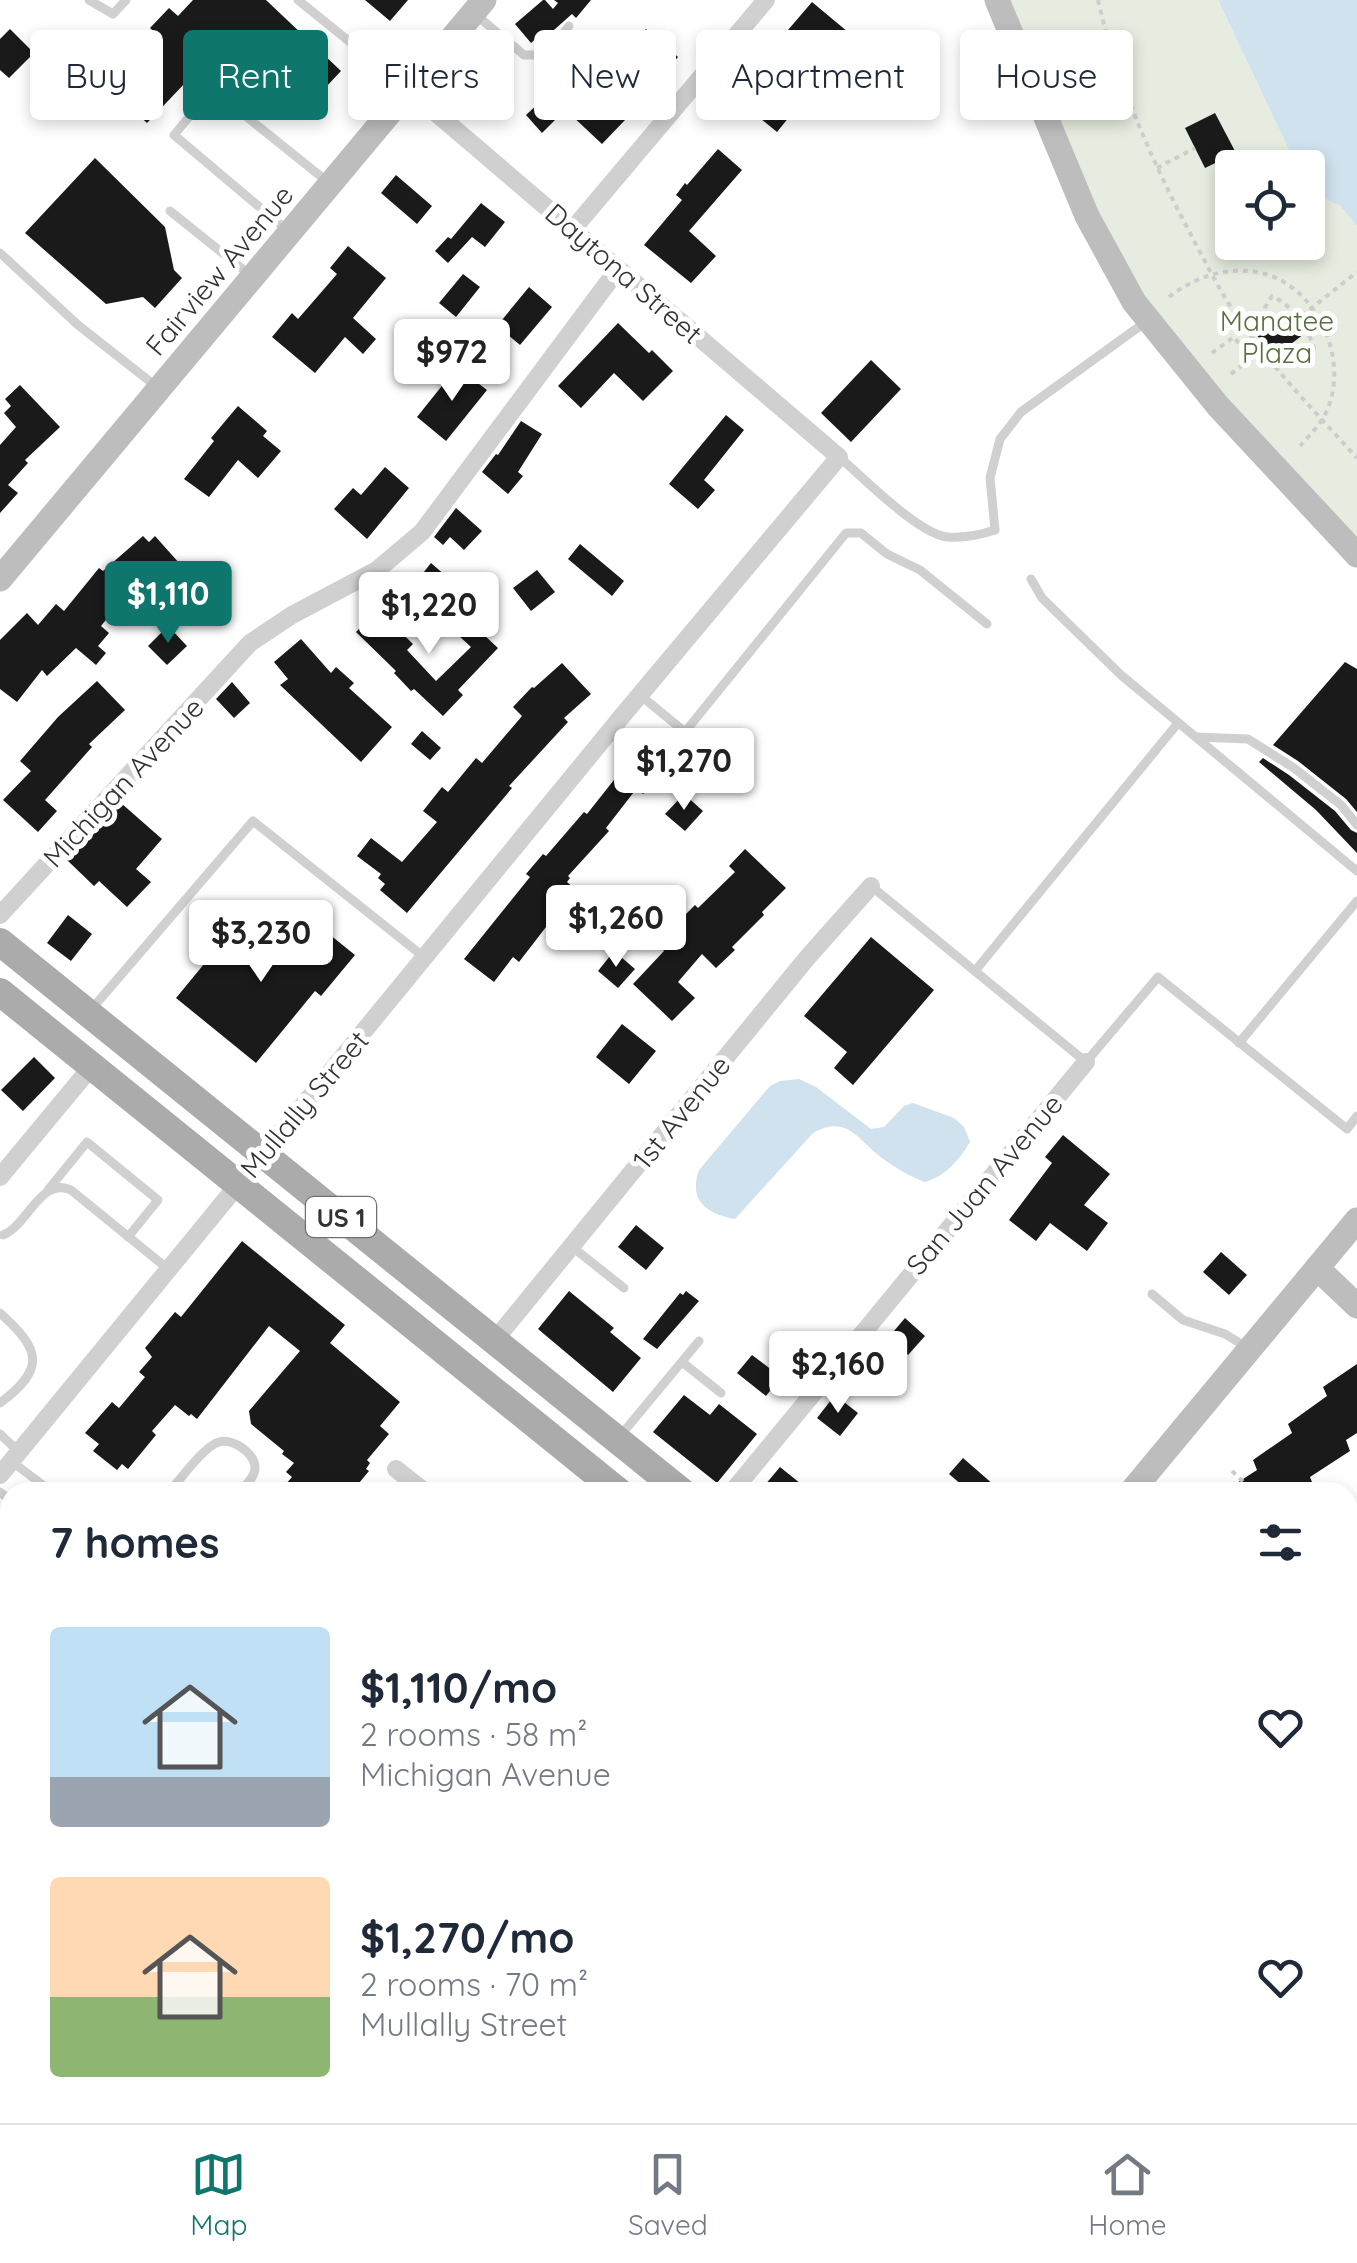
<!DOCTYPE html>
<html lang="en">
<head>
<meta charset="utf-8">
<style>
  body { margin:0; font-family:Quicksand,sans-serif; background:#f2f2f3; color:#1f2937; height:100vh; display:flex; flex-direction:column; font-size:38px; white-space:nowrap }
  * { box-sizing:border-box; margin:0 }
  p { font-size:32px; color:#747a83 }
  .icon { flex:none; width:55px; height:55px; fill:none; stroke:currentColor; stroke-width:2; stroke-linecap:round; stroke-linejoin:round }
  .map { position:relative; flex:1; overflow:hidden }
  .sheet { position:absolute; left:0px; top:1482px; width:1358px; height:642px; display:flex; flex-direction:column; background:#fff; border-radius:30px 30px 0 0; box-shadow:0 5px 15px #0003 }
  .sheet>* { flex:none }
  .guide { position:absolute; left:30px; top:30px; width:1298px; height:90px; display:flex; gap:20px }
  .tools { position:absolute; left:1215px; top:150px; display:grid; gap:20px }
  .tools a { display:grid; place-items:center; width:110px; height:110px; border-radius:10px; background:#fff; box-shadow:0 5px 15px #0003; font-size:50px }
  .price { position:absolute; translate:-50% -85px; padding:0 22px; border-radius:10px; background:#fff; color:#222; font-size:32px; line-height:65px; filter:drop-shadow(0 2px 5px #0008) }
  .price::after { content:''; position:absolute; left:50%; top:60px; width:30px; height:22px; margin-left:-15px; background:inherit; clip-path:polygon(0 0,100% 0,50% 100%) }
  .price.selected { background:#0f766e; color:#fff }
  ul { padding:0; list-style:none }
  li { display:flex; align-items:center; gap:30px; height:250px; padding:0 50px }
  li span { display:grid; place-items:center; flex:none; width:280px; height:200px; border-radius:10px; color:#555 }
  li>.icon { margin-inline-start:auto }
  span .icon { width:120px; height:120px; fill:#fffc; stroke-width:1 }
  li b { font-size:42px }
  h2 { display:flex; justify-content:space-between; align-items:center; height:120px; padding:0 50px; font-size:42px }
  .chip { padding:0 35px; border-radius:10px; background:#fff; box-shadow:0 5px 15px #0003; font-size:35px; line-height:90px }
  .chip.selected { background:#0f766e; color:#fff }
  .tab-bar { display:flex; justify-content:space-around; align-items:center; height:140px; border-top:2px solid #e0e1e3; background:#fff; font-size:28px; color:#747a83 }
  .tab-bar a { display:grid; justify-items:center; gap:5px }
  .tab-bar .selected { color:#0f766e }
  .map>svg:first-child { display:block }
  .green { fill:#e6ecdf }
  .water { fill:#cfe2ee }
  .building { fill:#1a1a1a }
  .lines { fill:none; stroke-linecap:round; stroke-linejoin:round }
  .path { stroke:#cdcdcd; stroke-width:4; stroke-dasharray:5 5; stroke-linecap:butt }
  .lane { stroke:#d0d0d0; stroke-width:9 }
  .street { stroke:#d0d0d0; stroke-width:18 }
  .secondary { stroke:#bdbdbd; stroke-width:25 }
  .primary { stroke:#ababab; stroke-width:28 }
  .rail { stroke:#888; stroke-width:6; stroke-dasharray:10 8; stroke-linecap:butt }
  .labels { text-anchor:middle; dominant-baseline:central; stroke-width:10; stroke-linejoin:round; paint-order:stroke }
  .shield { fill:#fff; stroke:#707070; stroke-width:2.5 }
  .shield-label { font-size:25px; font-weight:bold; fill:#333 }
  .street-label { font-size:28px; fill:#333; stroke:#fff }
  .park-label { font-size:28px; fill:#56703f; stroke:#fff }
</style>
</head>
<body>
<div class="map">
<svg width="1357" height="2123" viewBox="0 0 1357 2123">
  <rect width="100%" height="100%" fill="#fff"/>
  <!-- green -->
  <g class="green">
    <path d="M 997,0 L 1218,0 L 1297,167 L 1232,168 L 1232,242 L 1308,242 L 1308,186 L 1321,197 L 1340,206 L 1357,226 L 1357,555 L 1134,302 Z"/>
    <path d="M 0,1528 L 10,1536 L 10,1614 L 0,1606 Z"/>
  </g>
  <!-- water -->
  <g class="water">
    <path d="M 1218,0 L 1357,0 L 1357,226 L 1340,206 L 1321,197 L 1308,186 L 1308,168 L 1297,167 Z"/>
    <path d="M 799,1079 L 816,1087 L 871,1129 L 884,1127 L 904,1106 L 913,1103 L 954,1118 L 964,1127 L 970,1142 C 959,1160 946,1176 925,1182 C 909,1176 896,1168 882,1158 C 857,1139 847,1114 813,1133 L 735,1219 C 707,1214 688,1201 699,1170 L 770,1086 L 780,1081 Z"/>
  </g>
  <!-- building -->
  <g class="building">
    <path d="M 193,0 L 266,0 L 341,71 L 310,104 L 281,77 L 273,85 L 226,40 L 147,123 L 114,92 L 163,40 L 150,28 L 169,8 L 178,16 Z"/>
    <path d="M 365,0 L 408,0 L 390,21 Z"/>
    <path d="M 543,0 L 545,0 L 553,9 L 558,3 L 554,0 L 591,0 L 576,18 L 572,14 L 546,37 L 543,32 L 531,43 L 515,24 Z"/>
    <path d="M 812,2 L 854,37 L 777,132 L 761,119 L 792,82 L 778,69 L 802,41 L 788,30 Z"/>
    <path d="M 10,29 L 34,53 L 9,78 L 0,70 L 0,39 Z"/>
    <path d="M 646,29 L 678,57 L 646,94 L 648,96 L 602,144 L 569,113 L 589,92 L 594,96 L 634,54 L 628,50 Z"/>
    <path d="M 496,70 L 514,91 L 496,108 L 477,88 Z"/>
    <path d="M 540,102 L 556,119 L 542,133 L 526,115 Z"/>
    <path d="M 1215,113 L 1236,153 L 1205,168 L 1185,128 Z"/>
    <path d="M 718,149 L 742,170 L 689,231 L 716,256 L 691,283 L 644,245 L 682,200 L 676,195 L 685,183 L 687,185 Z"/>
    <path d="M 95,158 L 165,227 L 174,270 L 182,278 L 155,308 L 143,297 L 106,304 L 25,233 Z"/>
    <path d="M 396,175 L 432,206 L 417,224 L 381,193 Z"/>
    <path d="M 481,203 L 505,222 L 485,247 L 472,237 L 448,263 L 435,251 L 448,237 L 451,239 Z"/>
    <path d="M 348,246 L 386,278 L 353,318 L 376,339 L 363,354 L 345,337 L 315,373 L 272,337 L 292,313 L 298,319 L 337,274 L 330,268 Z"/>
    <path d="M 463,274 L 480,287 L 456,317 L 439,303 Z"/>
    <path d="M 529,287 L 552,307 L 520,345 L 497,326 Z"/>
    <path d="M 1285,312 L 1304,334 L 1274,357 L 1256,334 Z"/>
    <path d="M 618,323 L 649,353 L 652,350 L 673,371 L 643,401 L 614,373 L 581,408 L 558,386 Z"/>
    <path d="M 871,360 L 901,389 L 851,442 L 821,413 Z"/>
    <path d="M 457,367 L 487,390 L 446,441 L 417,417 Z"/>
    <path d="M 20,385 L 60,427 L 25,460 L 28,463 L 8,485 L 18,493 L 0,513 L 0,445 L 16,427 L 4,413 L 11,406 L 5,399 Z"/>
    <path d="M 238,406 L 267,431 L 263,436 L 281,451 L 258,478 L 238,460 L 209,497 L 184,479 L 214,441 L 211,438 Z"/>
    <path d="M 726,415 L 744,430 L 704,480 L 715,490 L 698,509 L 669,484 Z"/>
    <path d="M 521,421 L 542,434 L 518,472 L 523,476 L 508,494 L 482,472 L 496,454 L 498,455 Z"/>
    <path d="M 385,467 L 409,488 L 367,539 L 334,509 L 353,488 L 361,495 Z"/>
    <path d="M 456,508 L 482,531 L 464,550 L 450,537 L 443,545 L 434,537 Z"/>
    <path d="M 143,536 L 149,542 L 155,536 L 180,564 L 153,589 L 141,576 L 101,626 L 109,633 L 98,646 L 106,653 L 96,665 L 76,648 L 47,676 L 42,670 L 17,702 L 0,689 L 0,640 L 27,613 L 38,625 L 56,604 L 64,611 L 99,568 L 103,571 Z"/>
    <path d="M 580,544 L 624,581 L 612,596 L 568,559 Z"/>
    <path d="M 431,563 L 446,576 L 426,600 L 411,588 Z"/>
    <path d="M 537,570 L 555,592 L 531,611 L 513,588 Z"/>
    <path d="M 441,599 L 481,636 L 483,634 L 498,648 L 458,690 L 463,695 L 443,716 L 414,689 L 411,691 L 394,673 L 396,671 L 356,632 L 378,610 L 413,644 L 407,650 L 436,681 L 471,647 L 431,610 Z"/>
    <path d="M 168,626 L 187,646 L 167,665 L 148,646 Z"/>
    <path d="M 301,639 L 331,673 L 336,667 L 354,683 L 349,688 L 392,727 L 361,762 L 280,685 L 288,679 L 274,662 Z"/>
    <path d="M 1345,662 L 1357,669 L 1357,812 L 1346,799 L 1298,761 L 1273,745 Z"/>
    <path d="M 562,663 L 591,694 L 564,718 L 568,722 L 509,786 L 512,788 L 407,913 L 380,890 L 385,884 L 378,878 L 381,874 L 357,856 L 371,838 L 402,862 L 437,822 L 423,811 L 442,787 L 448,792 L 476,758 L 482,763 L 522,716 L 513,707 L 532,687 L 534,688 Z"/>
    <path d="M 97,681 L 125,710 L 89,744 L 92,747 L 45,800 L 57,811 L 38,832 L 3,800 L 31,771 L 20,761 L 58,717 Z"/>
    <path d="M 232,682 L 250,703 L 234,718 L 216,699 Z"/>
    <path d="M 422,731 L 441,748 L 430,760 L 411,744 Z"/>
    <path d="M 639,753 L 661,777 L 643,794 L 637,788 L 606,828 L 609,831 L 568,876 L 570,878 L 567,882 L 578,892 L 563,905 L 519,962 L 513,957 L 494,982 L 464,959 L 530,877 L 526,874 L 543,854 L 546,856 L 584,812 L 587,814 L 625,766 Z"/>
    <path d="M 1263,758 L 1289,775 L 1335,811 L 1351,830 L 1357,833 L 1357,853 L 1316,810 L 1259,762 Z"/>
    <path d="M 684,794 L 703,811 L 685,831 L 665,814 Z"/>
    <path d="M 121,803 L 162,839 L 136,869 L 151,882 L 127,907 L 99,881 L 94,886 L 67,860 L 83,844 L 84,845 Z"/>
    <path d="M 745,849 L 786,888 L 762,912 L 764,915 L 732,947 L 735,950 L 716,968 L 702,954 L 678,982 L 695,998 L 672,1021 L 633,984 L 664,951 L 639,923 L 654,910 L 671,929 L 695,905 L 698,908 L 735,872 L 729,866 Z"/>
    <path d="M 68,915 L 92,934 L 71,961 L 47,943 Z"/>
    <path d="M 242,918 L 292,959 L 319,926 L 355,955 L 321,996 L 315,991 L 256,1063 L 176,998 Z"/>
    <path d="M 871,937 L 934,990 L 853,1085 L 834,1068 L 847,1052 L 804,1016 Z"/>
    <path d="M 614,951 L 635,969 L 618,988 L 598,971 Z"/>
    <path d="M 622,1024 L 656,1051 L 629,1084 L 596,1057 Z"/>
    <path d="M 34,1057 L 55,1078 L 23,1111 L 1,1090 Z"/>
    <path d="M 1063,1135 L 1110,1174 L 1084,1205 L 1108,1223 L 1087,1251 L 1050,1223 L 1036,1241 L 1009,1220 L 1052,1163 L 1045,1157 Z"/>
    <path d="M 636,1225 L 664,1248 L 646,1270 L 618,1247 Z"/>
    <path d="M 242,1241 L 345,1325 L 330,1343 L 400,1402 L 380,1426 L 389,1434 L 367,1460 L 370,1463 L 366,1469 L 369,1471 L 354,1489 L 350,1486 L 345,1492 L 332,1482 L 323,1492 L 279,1492 L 292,1477 L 286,1472 L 294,1463 L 282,1454 L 284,1451 L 251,1424 L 249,1411 L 300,1351 L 269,1326 L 197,1419 L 191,1414 L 189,1416 L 175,1405 L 152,1431 L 156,1435 L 128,1469 L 122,1464 L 117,1470 L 93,1451 L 99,1444 L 85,1433 L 112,1402 L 119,1408 L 145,1377 L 139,1372 L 152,1357 L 145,1348 L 175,1312 L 181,1317 Z"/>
    <path d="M 1221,1252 L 1247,1275 L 1229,1295 L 1203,1272 Z"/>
    <path d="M 569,1291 L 614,1328 L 610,1332 L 641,1358 L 613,1392 L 538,1329 Z"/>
    <path d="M 686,1291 L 699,1301 L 657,1349 L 643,1339 L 680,1293 L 683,1295 Z"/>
    <path d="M 905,1318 L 925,1336 L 908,1355 L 888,1338 Z"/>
    <path d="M 752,1355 L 781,1377 L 766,1396 L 737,1373 Z"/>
    <path d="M 1357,1364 L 1357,1433 L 1346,1440 L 1350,1451 L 1310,1477 L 1314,1487 L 1306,1492 L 1223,1492 L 1257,1470 L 1253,1460 L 1292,1433 L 1288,1424 L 1327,1396 L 1323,1387 Z"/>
    <path d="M 684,1395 L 710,1415 L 719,1404 L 757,1434 L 717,1483 L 653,1432 Z"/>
    <path d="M 835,1395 L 858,1413 L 840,1436 L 817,1418 Z"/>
    <path d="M 963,1458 L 1002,1492 L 970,1492 L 949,1474 Z"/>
    <path d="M 780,1467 L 811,1492 L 759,1492 Z"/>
  </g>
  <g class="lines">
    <!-- path -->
    <g class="path">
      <path d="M 1098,0 C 1117,82 1151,159 1190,233 C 1207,265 1222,296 1243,325 C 1277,373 1318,415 1357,458"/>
      <path d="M 1157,168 L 1195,148"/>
      <path d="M 1169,297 C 1195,277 1224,267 1257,272 C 1315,282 1349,356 1328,408 C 1322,423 1311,434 1300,446"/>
      <path d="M 1294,322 L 1357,272"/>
      <path d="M 1249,334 L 1272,296 C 1295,308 1307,326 1315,351 L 1273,364"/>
      <path d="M 1212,353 L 1234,337 L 1250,358"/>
      <path d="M 1231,374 L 1266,346"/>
      <path d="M 1232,1471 L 1254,1492"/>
    </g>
    <!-- lane -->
    <g class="lane">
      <path d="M 89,0 L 113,14 L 126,0"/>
      <path d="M 298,0 L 407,88"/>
      <path d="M 475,14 L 524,55 L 546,55 L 569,26"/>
      <path d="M 170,211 L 250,275"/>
      <path d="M 288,231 L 174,135 L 212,89 L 329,183"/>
      <path d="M 0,253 L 78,325 L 157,387"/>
      <path d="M 839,457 C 863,477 919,535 948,537 C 964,538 980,535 995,530 L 990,478 L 1000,439 L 1021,412 L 1147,321"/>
      <path d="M 1031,579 L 1042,598 L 1121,675 L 1357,871"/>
      <path d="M 640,695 L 685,732 L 846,533 L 861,533 L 887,554 L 920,570 L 987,624"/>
      <path d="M 1196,737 L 1248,739 L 1294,768 L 1341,805 L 1357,825"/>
      <path d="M 871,886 L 1086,1062 L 1158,977 L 1347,1129 L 1357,1116"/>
      <path d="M 975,971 L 1178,723"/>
      <path d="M 90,1011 L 253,821 L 424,957"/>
      <path d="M 1239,1043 L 1357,901"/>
      <path d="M 48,1190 L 87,1142 L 158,1200 L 128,1237"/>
      <path d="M 3,1235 C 27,1226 41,1176 71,1190 L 168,1269"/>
      <path d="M 571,1246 L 624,1288"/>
      <path d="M 1152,1294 L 1183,1320 L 1225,1334 L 1248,1348"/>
      <path d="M 0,1313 C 40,1349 47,1368 0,1403"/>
      <path d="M 682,1362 L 721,1393"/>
      <path d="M 0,1434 L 19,1452"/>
      <path d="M 621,1435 L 699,1341"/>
      <path d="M 11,1461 L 52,1492"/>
      <path d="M 0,1492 L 10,1500"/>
      <path d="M 169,1492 C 180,1480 204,1446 219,1442 C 232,1438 253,1452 255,1466 C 256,1476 246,1485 239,1492"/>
      <path d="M 1348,1531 L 1357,1521"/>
      <path d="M 1348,1626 L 1357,1635"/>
      <path d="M 1348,1653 L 1357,1641"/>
      <path d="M 1348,1742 L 1357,1730"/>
      <path d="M 1007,2115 L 1020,2123"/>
      <path d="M 846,2123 L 851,2115"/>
      <path d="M 1091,2123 L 1098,2115"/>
      <path d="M 1167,2123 L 1193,2118"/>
    </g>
    <!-- street -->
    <g class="street">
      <path d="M 573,229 L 766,0"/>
      <path d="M 0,915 L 250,643 L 292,615 L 377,570 L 422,532 L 618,269"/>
      <path d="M 0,1177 L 92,1066"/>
      <path d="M 494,1341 L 807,958 L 871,886"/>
      <path d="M 396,1469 L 425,1492"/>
      <path d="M 0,1475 L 623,715 L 839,457 L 409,90"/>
      <path d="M 732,1492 L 1086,1062"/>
      <path d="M 1348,1838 L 1357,1831"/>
      <path d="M 1348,1864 L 1357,1882"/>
      <path d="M 1348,1925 L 1357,1932"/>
    </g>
    <!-- secondary -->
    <g class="secondary">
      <path d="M 997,0 L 1087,216 L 1134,302 L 1218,406 L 1357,555"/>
      <path d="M 0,579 L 484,0"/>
      <path d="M 1317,1268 L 1357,1306"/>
      <path d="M 1131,1492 L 1357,1220"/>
      <path d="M 0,1641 L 10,1648"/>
      <path d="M 0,1996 L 10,2001"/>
      <path d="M 154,2115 L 163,2123"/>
      <path d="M 588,2115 L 598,2123"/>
      <path d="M 692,2123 L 697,2115"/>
    </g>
    <!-- primary -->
    <g class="primary">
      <path d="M 0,942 L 682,1492"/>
      <path d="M 0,992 L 619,1492"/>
      <path d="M 1348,2028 L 1357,2036"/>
      <path d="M 1348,2079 L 1357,2087"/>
    </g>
    <!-- rail -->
    <g class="rail">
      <path d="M 0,1859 L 10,1866"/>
      <path d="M 0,1910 L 10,1918"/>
      <path d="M 259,2115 L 269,2123"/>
      <path d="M 298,2115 L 308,2123"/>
    </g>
  </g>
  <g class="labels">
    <!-- shield labels -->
    <rect class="shield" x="306" y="1197" width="70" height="40" rx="8"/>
    <g class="shield-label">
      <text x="341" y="1217">US 1</text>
    </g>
    <!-- street labels -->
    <g class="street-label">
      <text transform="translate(219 270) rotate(-50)">Fairview Avenue</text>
      <text transform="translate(624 273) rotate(41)">Daytona Street</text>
      <text transform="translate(123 782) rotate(-47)">Michigan Avenue</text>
      <text transform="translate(304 1104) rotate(-50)">Mullally Street</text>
      <text transform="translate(681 1112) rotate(-51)">1st Avenue</text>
      <text transform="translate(984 1184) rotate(-50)">San Juan Avenue</text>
    </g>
    <!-- park labels -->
    <g class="park-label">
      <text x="1277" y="320">Manatee<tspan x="1277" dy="32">Plaza</tspan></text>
    </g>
  </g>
</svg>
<div class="tools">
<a><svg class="icon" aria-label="locate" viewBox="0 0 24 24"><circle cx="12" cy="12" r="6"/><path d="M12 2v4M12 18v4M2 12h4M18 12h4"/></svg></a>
</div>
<b class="price" style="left:452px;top:404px">$972</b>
<b class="price selected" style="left:168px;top:646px">$1,110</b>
<b class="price" style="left:429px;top:657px">$1,220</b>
<b class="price" style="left:684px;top:813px">$1,270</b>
<b class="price" style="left:616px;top:970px">$1,260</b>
<b class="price" style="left:261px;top:985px">$3,230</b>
<b class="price" style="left:838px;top:1416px">$2,160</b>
<div class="guide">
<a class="chip">Buy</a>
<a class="chip selected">Rent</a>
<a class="chip">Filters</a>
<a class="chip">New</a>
<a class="chip">Apartment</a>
<a class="chip">House</a>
</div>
<section class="sheet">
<h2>7 homes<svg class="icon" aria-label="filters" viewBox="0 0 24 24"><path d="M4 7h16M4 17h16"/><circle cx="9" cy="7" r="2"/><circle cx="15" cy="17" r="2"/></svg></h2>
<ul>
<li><span style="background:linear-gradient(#bfe0f5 75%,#9aa5b1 0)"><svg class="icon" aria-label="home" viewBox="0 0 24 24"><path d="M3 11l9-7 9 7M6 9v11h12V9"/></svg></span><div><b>$1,110/mo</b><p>2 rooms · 58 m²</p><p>Michigan Avenue</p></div><svg class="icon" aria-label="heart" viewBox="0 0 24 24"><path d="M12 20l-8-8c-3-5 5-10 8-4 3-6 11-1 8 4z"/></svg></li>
<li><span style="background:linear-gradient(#ffd9b3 60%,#8fb573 0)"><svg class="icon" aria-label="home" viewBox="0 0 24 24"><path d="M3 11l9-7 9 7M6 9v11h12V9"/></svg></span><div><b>$1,270/mo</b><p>2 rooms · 70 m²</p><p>Mullally Street</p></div><svg class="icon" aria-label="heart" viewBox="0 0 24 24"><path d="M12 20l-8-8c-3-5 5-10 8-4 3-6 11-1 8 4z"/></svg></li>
</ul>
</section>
</div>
<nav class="tab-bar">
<a class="selected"><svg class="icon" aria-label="map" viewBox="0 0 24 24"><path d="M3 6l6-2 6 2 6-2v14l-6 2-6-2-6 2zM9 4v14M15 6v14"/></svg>Map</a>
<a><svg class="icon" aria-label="saved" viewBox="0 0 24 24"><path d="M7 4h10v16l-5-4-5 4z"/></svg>Saved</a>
<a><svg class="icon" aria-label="home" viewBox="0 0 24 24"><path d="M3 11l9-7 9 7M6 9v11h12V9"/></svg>Home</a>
</nav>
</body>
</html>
